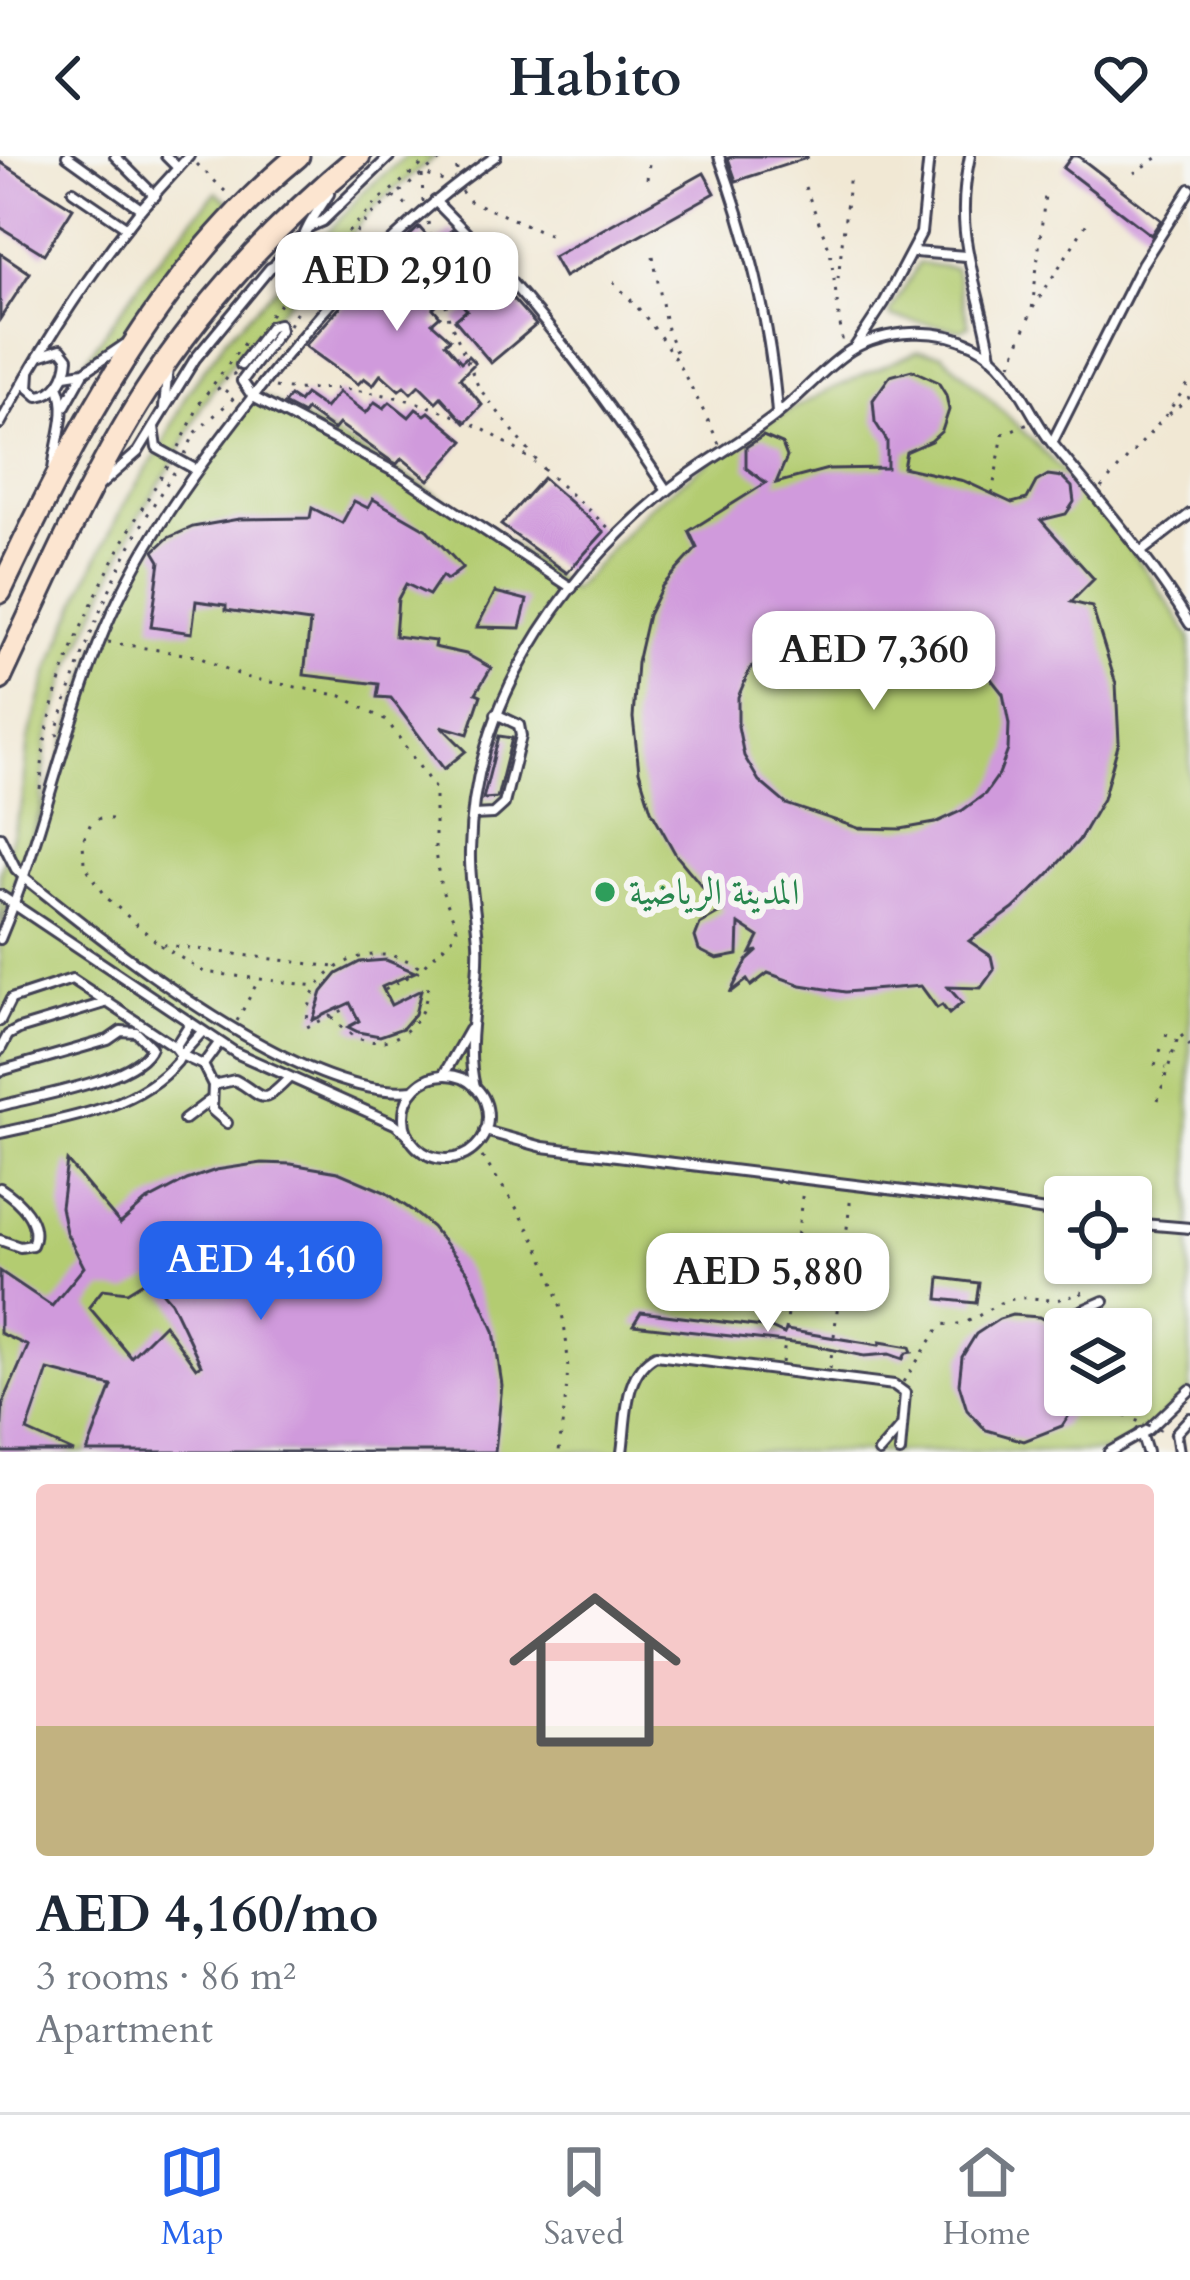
<!DOCTYPE html>
<html lang="en">
<head>
<meta charset="utf-8">
<style>
  body { margin:0; font-family:Cardo,Amiri,serif; background:#f6f6f7; color:#1f2937; height:100vh; display:flex; flex-direction:column; font-size:45px; white-space:nowrap }
  * { box-sizing:border-box; margin:0 }
  p { font-size:39px; color:#747a83 }
  .icon { flex:none; width:66px; height:66px; fill:none; stroke:currentColor; stroke-width:2; stroke-linecap:round; stroke-linejoin:round }
  .map { position:relative; height:1296px; overflow:hidden }
  .details { display:flex; flex-direction:column; background:#fff; flex:1 }
  .details>* { flex:none }
  .fabs { position:absolute; left:1044px; top:1020px; display:grid; gap:24px }
  .fabs a { display:grid; place-items:center; width:108px; height:108px; border-radius:12px; background:#fff; box-shadow:0 3px 9px #0004; font-size:60px }
  .price { position:absolute; translate:-50% -102px; padding:0 27px; border-radius:24px; background:#fff; color:#222; font-size:39px; line-height:78px; filter:drop-shadow(0 3px 6px #0008) }
  .price::after { content:''; position:absolute; left:50%; top:72px; width:36px; height:27px; margin-left:-18px; background:inherit; clip-path:polygon(0 0,100% 0,50% 100%) }
  .price.on { background:#2563eb; color:#fff }
  ul { padding:0; list-style:none }
  li { display:grid; align-content:center; gap:24px; height:636px; padding:0 36px }
  li+li { border-top:3px solid #e0e1e3 }
  li span { display:grid; place-items:center; height:372px; border-radius:12px; color:#555 }
  li>.icon { margin-inline-start:auto }
  span .icon { width:216px; height:216px; fill:#fffc; stroke-width:1 }
  li b { font-size:51px }
  header { display:flex; justify-content:space-between; align-items:center; height:156px; padding:0 36px; background:#fff; font-size:54px; font-weight:800 }
  .tabs { display:flex; justify-content:space-around; align-items:center; height:168px; border-top:3px solid #e0e1e3; background:#fff; font-size:33px; color:#747a83 }
  .tabs a { display:grid; justify-items:center; gap:6px }
  .tabs .on { color:#2563eb }
  .map>svg:first-child { display:block }
  .green { fill:#b3cc71; stroke:#6a7756; stroke-width:3; fill-rule:evenodd }
  .building { fill:#d09adc; fill-rule:evenodd }
  .lines { fill:none; stroke-linecap:round; stroke-linejoin:round }
  .service-casing { stroke:#414052; stroke-width:14 }
  .secondary-casing { stroke:#414052; stroke-width:27 }
  .path { stroke:#414052; stroke-width:3; stroke-dasharray:3 9; stroke-linecap:butt }
  .service { stroke:#fff; stroke-width:8 }
  .secondary { stroke:#fce5d0; stroke-width:21 }
  .path-bridge { stroke:#414052; stroke-width:3; stroke-dasharray:3 9; stroke-linecap:butt }
  .leisure-dot { fill:#2e9e5b; stroke:#f6f6f2; stroke-width:4.5 }
  .labels { text-anchor:middle; dominant-baseline:central; stroke-width:12; stroke-linejoin:round; paint-order:stroke }
  .leisure-label { font-size:36px; fill:#27864d; stroke:#f6f6f2; text-anchor:start }
</style>
</head>
<body>
<header><svg class="icon" aria-label="back" viewBox="0 0 24 24"><path d="M15 5l-7 7 7 7"/></svg>Habito<svg class="icon" aria-label="heart" viewBox="0 0 24 24"><path d="M12 20l-8-8c-3-5 5-10 8-4 3-6 11-1 8 4z"/></svg></header>
<div class="map">
<svg width="1190" height="1296" viewBox="0 0 1190 1296">
  <rect width="100%" height="100%" fill="#f6f6f2"/>
  <filter id="ink" filterUnits="userSpaceOnUse"><feTurbulence type="fractalNoise" baseFrequency=".00833" numOctaves="2"/><feDisplacementMap in="SourceGraphic" scale="24" xChannelSelector="R" yChannelSelector="G"/><feConvolveMatrix kernelMatrix="1 2 1 2 8 2 1 2 1" color-interpolation-filters="sRGB"/></filter>
  <filter id="wash" filterUnits="userSpaceOnUse"><feTurbulence type="fractalNoise" baseFrequency=".004" numOctaves="4" result="noise"/><feDisplacementMap in="SourceGraphic" scale="48" xChannelSelector="R" yChannelSelector="G"/><feGaussianBlur stdDeviation="2.7" result="paint"/><feColorMatrix in="noise" values="0 0 0 0 0 0 0 0 0 0 0 0 0 0 0 0 0 1.4 0 .05"/><feComposite in="paint" operator="in"/></filter>
  <g filter="url(#wash)">
    <rect width="100%" height="100%" fill="#f1e8d4"/>
    <!-- green -->
    <g class="green">
      <path d="M 406,0 L 436,0 L 377,48 L 316,118 L 242,193 L 203,247 L 178,299 L 139,360 L 67,520 L 47,585 L 41,652 L 0,770 L 0,716 L 22,648 L 29,582 L 49,514 L 87,423 L 123,350 L 162,290 L 187,237 L 228,180 L 303,105 L 364,35 Z"/>
      <path d="M 216,36 L 231,47 L 155,134 L 120,182 L 80,212 L 153,109 Z"/>
      <path d="M 919,107 L 955,112 L 969,170 L 961,174 L 891,161 L 890,156 Z"/>
      <path d="M 918,195 L 942,198 C 1035,284 1125,371 1190,481 L 1190,1234 L 1148,1274 L 1109,1296 L 0,1296 L 0,783 L 98,490 L 154,376 L 253,241 L 264,241 C 371,298 477,357 572,435 L 649,350 L 756,272 L 823,237 ZM 1065,1041 L 1131,1041 L 1131,1107 L 1065,1107 ZM 1065,1173 L 1131,1173 L 1131,1239 L 1065,1239 Z"/>
    </g>
    <g id="blocks">
      <!-- building -->
      <g class="building">
        <path d="M 735,0 L 807,0 L 807,2 L 736,25 L 728,2 Z"/>
        <path d="M 1072,0 L 1078,0 L 1161,64 L 1151,79 L 1063,12 Z"/>
        <path d="M 0,6 L 73,52 L 44,98 L 0,71 Z"/>
        <path d="M 704,17 L 715,37 L 564,121 L 553,101 Z"/>
        <path d="M 419,71 L 426,79 L 413,90 L 429,108 L 423,112 L 431,122 L 421,131 L 438,147 L 433,152 L 440,160 L 432,167 L 450,183 L 445,187 L 461,206 L 468,200 L 475,207 L 460,222 L 482,249 L 465,267 L 441,241 L 436,246 L 419,229 L 411,237 L 404,230 L 399,234 L 381,218 L 373,229 L 364,222 L 358,228 L 305,190 L 370,118 Z"/>
        <path d="M 452,74 L 536,169 L 491,207 L 455,164 L 467,154 L 448,133 L 447,126 L 459,115 L 436,87 Z"/>
        <path d="M 0,97 L 30,117 L 0,163 Z"/>
        <path d="M 912,214 L 938,226 L 946,239 L 949,254 L 942,275 L 931,285 L 906,296 L 903,311 L 964,325 L 1012,347 L 1027,343 L 1036,326 L 1048,319 L 1062,321 L 1072,331 L 1074,346 L 1066,358 L 1041,364 L 1094,423 L 1071,446 L 1092,451 L 1116,528 L 1119,586 L 1103,643 L 1079,684 L 1048,719 L 1013,753 L 969,785 L 991,800 L 994,814 L 981,832 L 948,831 L 962,847 L 949,858 L 942,849 L 937,852 L 921,830 L 845,836 L 801,829 L 768,817 L 751,830 L 747,824 L 730,837 L 747,805 L 758,795 L 751,797 L 759,781 L 739,768 L 738,799 L 717,803 L 699,794 L 695,781 L 700,768 L 723,755 L 676,699 L 651,654 L 639,615 L 633,562 L 637,507 L 648,459 L 662,430 L 697,392 L 689,375 L 766,327 L 746,312 L 746,291 L 763,280 L 782,288 L 787,301 L 776,327 L 828,313 L 887,312 L 887,285 L 875,266 L 873,244 L 890,220 ZM 854,466 L 909,473 L 956,492 L 976,504 L 1003,538 L 1009,568 L 1008,594 L 999,618 L 985,638 L 963,654 L 935,667 L 901,673 L 858,672 L 786,648 L 759,625 L 744,600 L 738,570 L 738,541 L 750,513 L 772,488 L 797,477 Z"/>
        <path d="M 339,236 L 366,257 L 375,246 L 384,252 L 390,246 L 409,261 L 416,253 L 425,259 L 429,256 L 464,285 L 429,324 L 402,302 L 397,308 L 391,305 L 339,268 L 334,274 L 306,254 L 303,258 L 284,248 L 290,240 L 299,246 L 305,238 L 325,252 Z"/>
        <path d="M 543,322 L 604,376 L 567,417 L 501,369 Z"/>
        <path d="M 373,343 L 427,374 L 463,412 L 447,424 L 442,420 L 429,439 L 406,428 L 398,443 L 395,480 L 435,485 L 434,491 L 466,498 L 491,512 L 476,537 L 481,539 L 468,578 L 441,570 L 466,595 L 444,613 L 391,542 L 377,541 L 379,528 L 304,519 L 310,466 L 226,454 L 226,449 L 196,445 L 192,477 L 151,471 L 160,405 L 154,395 L 168,382 L 193,371 L 239,363 L 310,362 L 312,352 L 342,367 L 354,345 L 368,352 Z"/>
        <path d="M 495,436 L 527,444 L 520,472 L 477,471 Z"/>
        <path d="M 499,580 L 512,582 L 497,642 L 483,643 Z"/>
        <path d="M 386,804 L 415,816 L 382,831 L 391,849 L 421,834 L 415,858 L 403,872 L 380,880 L 358,876 L 348,871 L 359,865 L 350,847 L 313,864 L 322,836 L 337,818 L 360,806 Z"/>
        <path d="M 67,1005 L 120,1068 L 145,1046 L 187,1024 L 216,1014 L 262,1007 L 291,1008 L 338,1016 L 385,1036 L 410,1053 L 432,1071 L 468,1116 L 494,1175 L 502,1229 L 495,1296 L 87,1296 L 112,1230 L 48,1214 L 27,1275 L 74,1296 L 0,1296 L 3,1247 L 28,1190 L 0,1177 L 0,1115 L 52,1150 L 84,1111 L 66,1076 L 61,1051 ZM 150,1122 L 171,1146 L 201,1209 L 196,1212 L 164,1168 L 131,1201 L 89,1151 L 103,1133 L 127,1136 Z"/>
        <path d="M 940,1122 L 979,1127 L 976,1147 L 938,1143 Z"/>
        <path d="M 641,1156 L 771,1172 L 784,1178 L 786,1174 L 879,1189 L 880,1186 L 910,1191 L 912,1196 L 906,1197 L 903,1203 L 889,1198 L 864,1200 L 810,1189 L 633,1169 Z"/>
        <path d="M 1012,1159 L 1039,1161 L 1059,1172 L 1065,1170 L 1065,1239 L 1082,1239 L 1062,1270 L 1024,1285 L 986,1274 L 967,1254 L 959,1228 L 962,1201 L 976,1178 L 999,1163 Z"/>
      </g>
    </g>
  </g>
  <g filter="url(#ink)">
    <use href="#blocks" fill-opacity="0" stroke="#414052" stroke-width="3"/>
    <g class="lines">
      <!-- service casing -->
      <g class="service-casing">
        <g id="service">
          <path d="M 115,0 L 155,40"/>
          <path d="M 166,0 L 178,12"/>
          <path d="M 719,0 C 749,83 771,169 777,257"/>
          <path d="M 970,0 C 952,84 978,121 991,200"/>
          <path d="M 73,35 L 126,71"/>
          <path d="M 329,38 C 298,84 283,103 336,138"/>
          <path d="M 435,45 C 529,138 594,225 667,335"/>
          <path d="M 141,53 L 189,0"/>
          <path d="M 309,71 L 323,65 L 390,0"/>
          <path d="M 914,96 L 966,100"/>
          <path d="M 276,107 L 299,83"/>
          <path d="M 855,191 L 884,147 L 921,77 L 929,0"/>
          <path d="M 241,209 L 271,170 L 279,168 L 280,174 L 242,225 L 253,241 L 399,318 L 572,432"/>
          <path d="M 30,216 L 29,232 L 38,240 C 57,238 67,220 68,202 L 61,193 L 39,200"/>
          <path d="M 65,219 L 84,216 L 124,189"/>
          <path d="M 65,250 L 83,218"/>
          <path d="M 164,251 L 168,212"/>
          <path d="M 0,268 C 41,192 87,120 141,53 L 67,0"/>
          <path d="M 154,271 L 157,292 L 195,313"/>
          <path d="M 1052,287 L 1142,108 L 1190,33"/>
          <path d="M 53,315 C 55,287 70,255 58,230"/>
          <path d="M 98,331 L 138,296 L 195,203 L 270,112 L 280,107 L 304,112"/>
          <path d="M 1142,395 L 1190,358"/>
          <path d="M 473,659 L 493,658 L 504,648 L 521,580 L 519,569 L 496,558"/>
          <path d="M 0,681 L 16,713 L 25,722 C 109,789 304,947 413,934"/>
          <path d="M 0,739 L 236,897 L 395,968 L 408,978"/>
          <path d="M 0,783 C 40,688 61,586 98,490 C 134,397 191,320 251,243 C 323,151 399,66 496,0"/>
          <path d="M 0,865 L 11,843 L 72,823 L 175,891 L 189,869"/>
          <path d="M 202,876 L 181,899 L 203,909 L 219,887"/>
          <path d="M 0,894 L 8,879 L 19,873 L 108,846"/>
          <path d="M 203,909 L 213,929 L 212,954 L 227,967"/>
          <path d="M 0,915 L 108,884 L 121,875 L 136,876 L 151,891 C 139,924 34,940 0,950"/>
          <path d="M 444,918 L 469,874"/>
          <circle cx="446" cy="961" r="42"/>
          <path d="M 213,929 L 235,924 C 265,940 259,953 289,922"/>
          <path d="M 475,931 C 463,881 481,836 478,786 C 476,756 469,726 470,695 C 472,552 556,428 663,338 C 698,309 739,288 775,260 C 801,240 824,211 851,194 C 886,173 937,171 974,189 C 1014,208 1026,254 1052,287 C 1100,346 1150,402 1190,468"/>
          <path d="M 184,964 L 209,945"/>
          <path d="M 485,975 L 543,991 L 962,1042 L 1065,1058"/>
          <path d="M 0,977 C 60,963 135,955 177,906 L 181,899 L 175,891"/>
          <path d="M 0,1032 C 19,1044 42,1066 32,1089 L 20,1091 L 0,1084"/>
          <path d="M 1131,1067 L 1190,1072"/>
          <path d="M 1065,1162 L 1104,1145"/>
          <path d="M 1141,1277 L 1147,1296"/>
          <path d="M 622,1296 C 627,1263 623,1216 656,1199 L 894,1229 L 905,1237 L 900,1296"/>
          <path d="M 879,1296 L 902,1270"/>
          <path d="M 1109,1296 L 1148,1274 L 1190,1234"/>
          <path d="M 1179,1296 L 1176,1277 L 1190,1262"/>
        </g>
      </g>
      <!-- secondary casing -->
      <g class="secondary-casing">
        <g id="secondary">
          <path d="M 0,436 C 75,278 160,113 298,0"/>
          <path d="M 0,523 C 45,427 88,326 145,237 C 202,148 278,67 359,0"/>
        </g>
      </g>
      <!-- path -->
      <g class="path">
        <path d="M 456,0 L 457,16"/>
        <path d="M 197,8 L 229,39"/>
        <path d="M 1134,17 L 1160,0"/>
        <path d="M 647,23 L 650,0"/>
        <path d="M 805,31 L 830,94 L 843,190"/>
        <path d="M 461,35 L 470,45 L 553,80"/>
        <path d="M 393,41 L 411,51"/>
        <path d="M 423,46 L 422,17 L 443,25"/>
        <path d="M 428,66 L 449,163 L 479,232 L 544,314"/>
        <path d="M 653,100 L 667,173 L 677,199"/>
        <path d="M 315,111 L 376,47 L 432,0"/>
        <path d="M 325,113 L 371,59 L 445,0"/>
        <path d="M 838,123 L 850,17"/>
        <path d="M 613,126 C 663,173 691,227 719,288"/>
        <path d="M 1033,152 L 1087,67"/>
        <path d="M 270,159 L 304,122"/>
        <path d="M 289,169 L 311,130"/>
        <path d="M 1011,208 L 1032,154 L 1045,39"/>
        <path d="M 275,231 C 295,236 320,231 342,233 C 414,239 478,263 535,307"/>
        <path d="M 227,234 L 224,238 L 218,233 L 232,216 L 236,220"/>
        <path d="M 1169,258 L 1190,241"/>
        <path d="M 179,291 L 201,245 L 247,183"/>
        <path d="M 185,298 L 195,277 L 237,239"/>
        <path d="M 543,313 L 612,375"/>
        <path d="M 1101,332 L 1163,263 L 1190,225"/>
        <path d="M 992,338 L 1003,278 L 1028,267"/>
        <path d="M 108,486 L 196,500 L 245,521 L 342,540 L 388,566 L 435,633 L 435,697 L 441,732 L 457,772 L 452,782 L 422,812 C 373,780 306,809 307,871 L 350,851"/>
        <path d="M 58,580 L 56,575 C 87,482 121,393 177,312"/>
        <path d="M 40,633 C 42,617 42,601 45,585 C 61,496 119,386 168,310"/>
        <path d="M 112,663 L 100,662 L 91,667 L 83,684 L 84,708 L 107,742 L 159,788 L 334,811"/>
        <path d="M 160,789 L 204,816 L 316,830"/>
        <path d="M 385,834 L 420,814"/>
        <path d="M 332,861 C 366,907 425,884 428,829"/>
        <path d="M 237,865 L 258,825"/>
        <path d="M 1165,879 L 1176,882"/>
        <path d="M 1181,879 L 1190,890"/>
        <path d="M 1159,894 L 1171,898"/>
        <path d="M 1154,908 L 1166,912"/>
        <path d="M 1158,944 L 1179,878"/>
        <path d="M 475,991 C 520,1055 561,1112 567,1193 C 570,1226 562,1263 559,1296"/>
        <path d="M 786,1174 L 803,1033"/>
        <path d="M 834,1180 L 851,1039"/>
        <path d="M 782,1207 L 785,1187"/>
        <path d="M 830,1213 L 832,1193"/>
        <path d="M 903,1226 L 942,1168 C 978,1172 982,1149 1014,1143 C 1043,1138 1048,1152 1081,1136 L 1083,1141"/>
      </g>
      <!-- service -->
      <use href="#service" class="service"/>
      <!-- secondary -->
      <use href="#secondary" class="secondary"/>
      <!-- path-bridge -->
      <path class="path-bridge" d="M 1080,1242 L 1190,1286"/>
    </g>
  </g>
  <!-- markers -->
  <circle class="leisure-dot" cx="605" cy="736" r="12"/>
  <g class="labels">
    <!-- leisure labels -->
    <g class="leisure-label">
      <text x="629" y="736">المدينة الرياضية</text>
    </g>
  </g>
</svg>
<div class="fabs">
<a><svg class="icon" aria-label="locate" viewBox="0 0 24 24"><circle cx="12" cy="12" r="6"/><path d="M12 2v4M12 18v4M2 12h4M18 12h4"/></svg></a>
<a><svg class="icon" aria-label="layers" viewBox="0 0 24 24"><path d="M12 4l9 5-9 5-9-5zM3 14l9 5 9-5"/></svg></a>
</div>
<b class="price" style="left:397px;top:178px">AED 2,910</b>
<b class="price" style="left:874px;top:557px">AED 7,360</b>
<b class="price on" style="left:261px;top:1167px">AED 4,160</b>
<b class="price" style="left:768px;top:1179px">AED 5,880</b>
</div>
<section class="details">
<ul>
<li><span style="background:linear-gradient(#f6c9c9 65%,#c2b280 0)"><svg class="icon" aria-label="home" viewBox="0 0 24 24"><path d="M3 11l9-7 9 7M6 9v11h12V9"/></svg></span><div><b>AED 4,160/mo</b><p>3 rooms · 86 m²</p><p>Apartment</p></div></li>
</ul>
</section>
<nav class="tabs">
<a class="on"><svg class="icon" aria-label="map" viewBox="0 0 24 24"><path d="M3 6l6-2 6 2 6-2v14l-6 2-6-2-6 2zM9 4v14M15 6v14"/></svg>Map</a>
<a><svg class="icon" aria-label="saved" viewBox="0 0 24 24"><path d="M7 4h10v16l-5-4-5 4z"/></svg>Saved</a>
<a><svg class="icon" aria-label="home" viewBox="0 0 24 24"><path d="M3 11l9-7 9 7M6 9v11h12V9"/></svg>Home</a>
</nav>
</body>
</html>
